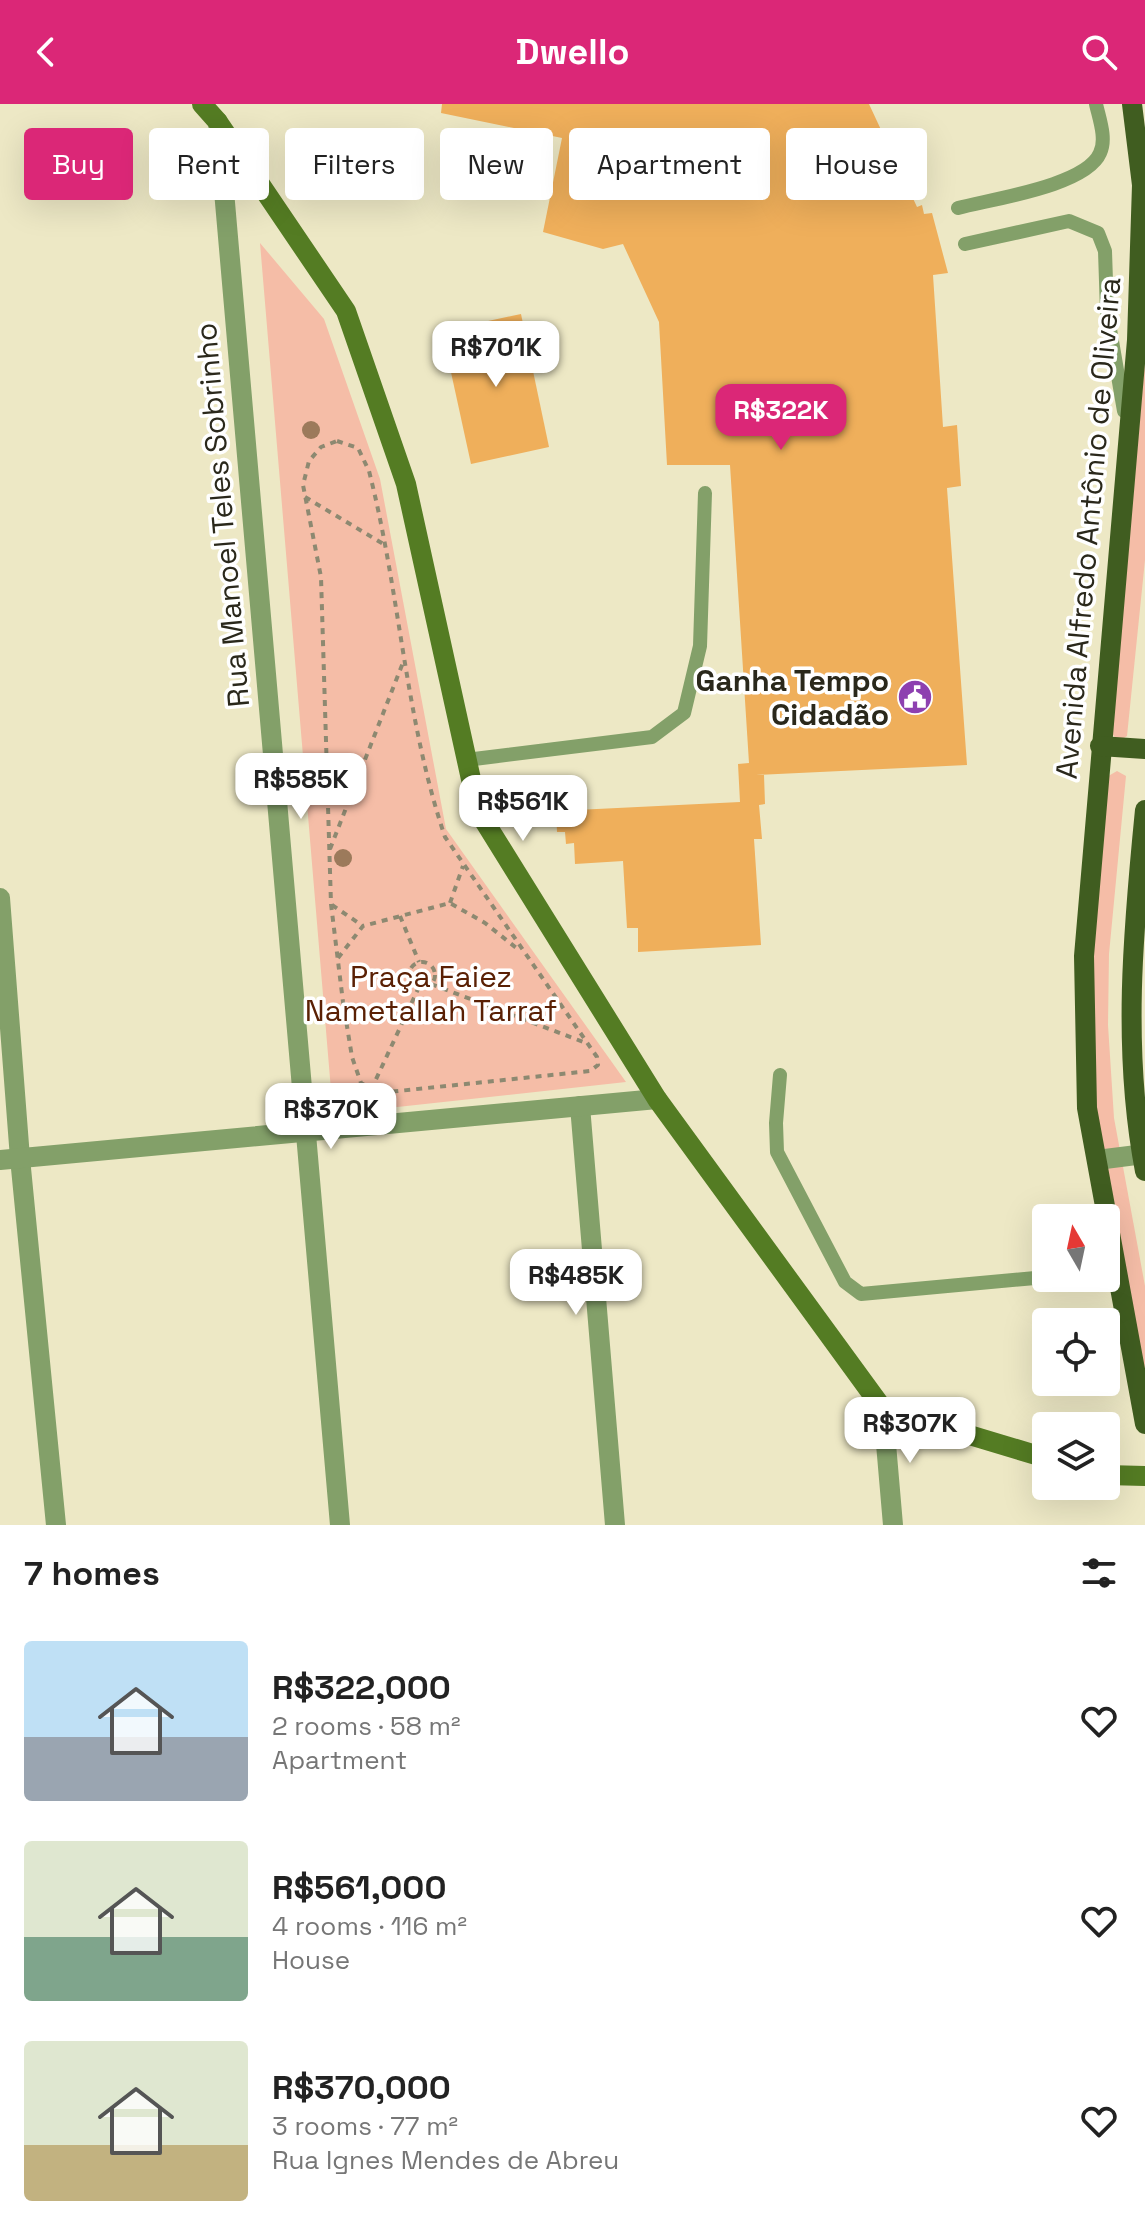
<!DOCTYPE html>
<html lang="en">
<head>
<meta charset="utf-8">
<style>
  body { margin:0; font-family:"Space Grotesk",sans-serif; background:#f6f6f6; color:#222; height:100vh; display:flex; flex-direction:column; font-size:30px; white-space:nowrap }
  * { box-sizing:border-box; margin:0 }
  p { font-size:26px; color:#767676 }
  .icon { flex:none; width:44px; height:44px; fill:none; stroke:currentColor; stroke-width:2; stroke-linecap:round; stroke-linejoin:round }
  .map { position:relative; height:1421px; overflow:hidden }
  .side { display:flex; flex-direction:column; background:#fff; flex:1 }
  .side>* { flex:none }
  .top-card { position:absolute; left:24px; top:24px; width:1098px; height:72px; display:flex; gap:16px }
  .needle { width:52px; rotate:351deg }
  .fabs { position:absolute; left:1032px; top:1100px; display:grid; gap:16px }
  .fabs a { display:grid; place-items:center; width:88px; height:88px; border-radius:8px; background:#fff; box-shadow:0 8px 32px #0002; font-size:40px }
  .price { position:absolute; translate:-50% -68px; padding:0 18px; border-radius:16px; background:#fff; color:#222; font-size:26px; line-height:52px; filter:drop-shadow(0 2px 4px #0008) }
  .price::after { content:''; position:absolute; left:50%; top:48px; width:24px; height:18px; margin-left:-12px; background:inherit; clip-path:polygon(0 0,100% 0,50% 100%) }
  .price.current { background:#db2777; color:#fff }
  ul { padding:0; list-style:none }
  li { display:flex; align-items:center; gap:24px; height:200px; padding:0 24px }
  li span { display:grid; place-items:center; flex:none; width:224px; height:160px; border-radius:8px; color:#555 }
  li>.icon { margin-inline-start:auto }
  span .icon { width:96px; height:96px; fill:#fffc; stroke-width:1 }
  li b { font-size:34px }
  h2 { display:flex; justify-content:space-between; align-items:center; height:96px; padding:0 24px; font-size:34px }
  .tag { padding:0 28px; border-radius:8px; background:#fff; box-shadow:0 8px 32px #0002; font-size:28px; line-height:72px }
  .tag.current { background:#db2777; color:#fff }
  header { display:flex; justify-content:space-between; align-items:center; height:104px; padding:0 24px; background:#db2777; color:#fff; font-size:36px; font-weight:800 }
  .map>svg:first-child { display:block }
  .green { fill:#f5bda7 }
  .building { fill:#efaf5b }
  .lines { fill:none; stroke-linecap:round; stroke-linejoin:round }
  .path { stroke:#8d8971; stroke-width:4; stroke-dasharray:6 6; stroke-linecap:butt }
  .lane { stroke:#83a069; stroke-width:14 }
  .street { stroke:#83a069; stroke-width:20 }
  .secondary { stroke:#547c23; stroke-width:20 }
  .primary { stroke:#405d20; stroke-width:20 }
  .tree { fill:#9c7a5b }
  .labels { text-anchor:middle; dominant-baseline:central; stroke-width:7; stroke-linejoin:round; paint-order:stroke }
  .street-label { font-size:30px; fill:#2a281b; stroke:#fff }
  .poi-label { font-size:30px; font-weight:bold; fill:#2a281b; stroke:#fff; text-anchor:end }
  .park-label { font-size:30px; fill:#5a2004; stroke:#fff }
</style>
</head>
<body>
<header><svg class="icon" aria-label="back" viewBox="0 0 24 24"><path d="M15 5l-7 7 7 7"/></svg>Dwello<svg class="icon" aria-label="search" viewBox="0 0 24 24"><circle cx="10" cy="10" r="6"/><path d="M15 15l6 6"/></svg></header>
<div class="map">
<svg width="1145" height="1421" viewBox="0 0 1145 1421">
  <rect width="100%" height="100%" fill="#ede8c5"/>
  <!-- green -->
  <g class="green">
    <path d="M 260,139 L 324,215 L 380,375 L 446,725 L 626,978 L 333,1010 Z"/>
    <path d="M 1145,255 L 1145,456 L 1127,632 L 1119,637 L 1112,630 Z"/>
    <path d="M 1117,667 L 1126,672 L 1109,850 L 1108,921 L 1114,1014 L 1145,1182 L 1145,1288 L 1097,1033 L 1089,858 L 1105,674 Z"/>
  </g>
  <!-- building -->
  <g class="building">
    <path d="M 442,0 L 869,0 L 917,103 L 922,101 L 924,110 L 932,109 L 948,169 L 933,171 L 943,323 L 957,321 L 961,382 L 947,384 L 967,661 L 756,671 L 764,671 L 765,700 L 759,701 L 762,735 L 754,735 L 761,841 L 638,848 L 638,824 L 627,824 L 623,757 L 575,760 L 574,739 L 566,740 L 565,728 L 557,728 L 556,707 L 740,698 L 738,660 L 749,659 L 730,361 L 667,361 L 659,218 L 623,140 L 603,145 L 543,128 L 562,34 L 441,9 Z"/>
    <path d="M 521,210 L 549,343 L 471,360 L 442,227 Z"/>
  </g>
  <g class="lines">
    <!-- path -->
    <g class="path">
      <path d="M 337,337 L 358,344 L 369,367 C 400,488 405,615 445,733 L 597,953 L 598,961 L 590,967 L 379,989 L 361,979 L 352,953 L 343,898 L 331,800 L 321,473 L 303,381 L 309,357 L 321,343 Z"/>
      <path d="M 305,393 L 385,441"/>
      <path d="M 330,745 L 404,556"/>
      <path d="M 450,799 L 463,762"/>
      <path d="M 332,801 L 363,822"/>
      <path d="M 400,812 L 419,858"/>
      <path d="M 338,854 L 363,822 L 450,799 L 485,819 L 519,846"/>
      <circle cx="422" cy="871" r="13"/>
      <path d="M 431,880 L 586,939"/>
      <path d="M 371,986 L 419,883"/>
    </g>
    <!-- lane -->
    <g class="lane">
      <path d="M 958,104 C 991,95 1086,82 1100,49 C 1107,35 1099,14 1096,0"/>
      <path d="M 965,140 L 1069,117 L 1098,129 L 1105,147 L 1107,208 L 1124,307"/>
      <path d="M 466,656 L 652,633 L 684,609 L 700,542 L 705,389"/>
      <path d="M 780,971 L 776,1019 L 777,1048 L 845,1178 L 861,1190 L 1046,1173"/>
    </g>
    <!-- street -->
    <g class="street">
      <path d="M 218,18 L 340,1421"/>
      <path d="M 0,794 L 20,1054 L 56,1421"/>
      <path d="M 580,1002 L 615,1421"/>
      <path d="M 0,1056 L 657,995"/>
      <path d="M 1097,1056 L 1145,1050"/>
      <path d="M 883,1305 L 893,1421"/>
    </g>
    <!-- secondary -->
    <g class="secondary">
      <path d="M 202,0 L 218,18 L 346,207 L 406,380 L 478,707 L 657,995 L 883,1305 L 1046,1354"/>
      <path d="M 1106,1371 L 1145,1372"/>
    </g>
    <!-- primary -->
    <g class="primary">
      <path d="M 1132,0 L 1142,81 L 1137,236 L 1084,852 L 1087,1004 L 1145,1320"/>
      <path d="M 1100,642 L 1145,645"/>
      <path d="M 1145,706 C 1133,827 1122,947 1145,1067"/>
    </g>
  </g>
  <!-- trees -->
  <g class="tree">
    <circle cx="311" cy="326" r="9"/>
    <circle cx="343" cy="754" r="9"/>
  </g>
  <!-- icons -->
  <defs>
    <g id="civic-disc" transform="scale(1.8)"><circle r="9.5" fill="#8d40b0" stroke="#fff"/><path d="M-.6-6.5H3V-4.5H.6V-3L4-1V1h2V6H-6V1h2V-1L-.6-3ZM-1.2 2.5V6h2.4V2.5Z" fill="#fff"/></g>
  </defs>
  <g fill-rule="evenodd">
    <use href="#civic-disc" x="915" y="593"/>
  </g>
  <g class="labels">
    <!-- street labels -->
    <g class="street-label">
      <text transform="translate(222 411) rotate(-95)">Rua Manoel Teles Sobrinho</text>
      <text transform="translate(1088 424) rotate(-85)">Avenida Alfredo Antônio de Oliveira</text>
    </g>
    <!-- poi labels -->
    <g class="poi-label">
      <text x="889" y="576">Ganha Tempo<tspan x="889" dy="34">Cidadão</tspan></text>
    </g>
    <!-- park labels -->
    <g class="park-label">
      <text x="431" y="872">Praça Faiez<tspan x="431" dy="34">Nametallah Tarraf</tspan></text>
    </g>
  </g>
</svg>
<div class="fabs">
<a><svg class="needle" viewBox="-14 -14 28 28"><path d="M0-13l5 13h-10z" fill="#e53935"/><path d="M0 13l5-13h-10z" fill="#767676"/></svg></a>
<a><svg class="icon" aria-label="locate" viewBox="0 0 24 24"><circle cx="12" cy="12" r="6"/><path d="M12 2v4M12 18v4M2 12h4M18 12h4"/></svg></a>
<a><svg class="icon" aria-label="layers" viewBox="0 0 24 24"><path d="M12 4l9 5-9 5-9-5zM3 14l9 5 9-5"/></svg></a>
</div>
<b class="price" style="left:496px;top:285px">R$701K</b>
<b class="price current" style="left:781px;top:348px">R$322K</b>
<b class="price" style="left:301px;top:717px">R$585K</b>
<b class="price" style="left:523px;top:739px">R$561K</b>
<b class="price" style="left:331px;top:1047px">R$370K</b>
<b class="price" style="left:576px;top:1213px">R$485K</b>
<b class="price" style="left:910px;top:1361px">R$307K</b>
<div class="top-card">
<a class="tag current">Buy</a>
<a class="tag">Rent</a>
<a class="tag">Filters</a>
<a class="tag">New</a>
<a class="tag">Apartment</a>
<a class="tag">House</a>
</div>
</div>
<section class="side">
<h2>7 homes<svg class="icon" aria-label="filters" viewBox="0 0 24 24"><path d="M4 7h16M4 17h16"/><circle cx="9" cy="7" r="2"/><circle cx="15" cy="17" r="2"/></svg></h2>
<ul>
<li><span style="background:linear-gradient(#bfe0f5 60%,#9aa5b1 0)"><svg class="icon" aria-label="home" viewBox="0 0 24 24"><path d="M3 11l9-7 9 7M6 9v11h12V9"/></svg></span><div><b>R$322,000</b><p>2 rooms · 58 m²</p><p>Apartment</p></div><svg class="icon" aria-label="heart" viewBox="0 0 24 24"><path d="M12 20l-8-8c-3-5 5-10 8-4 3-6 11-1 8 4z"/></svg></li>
<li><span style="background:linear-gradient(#dfe7d0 60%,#7fa58c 0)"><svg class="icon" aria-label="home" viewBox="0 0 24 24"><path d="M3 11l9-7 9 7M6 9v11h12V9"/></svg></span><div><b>R$561,000</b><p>4 rooms · 116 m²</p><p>House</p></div><svg class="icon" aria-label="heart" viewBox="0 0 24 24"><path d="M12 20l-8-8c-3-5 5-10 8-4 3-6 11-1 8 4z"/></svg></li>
<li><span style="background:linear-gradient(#dfe7d0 65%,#c2b280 0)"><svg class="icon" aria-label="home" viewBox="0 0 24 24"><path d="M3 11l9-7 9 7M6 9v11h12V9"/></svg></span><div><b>R$370,000</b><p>3 rooms · 77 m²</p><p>Rua Ignes Mendes de Abreu</p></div><svg class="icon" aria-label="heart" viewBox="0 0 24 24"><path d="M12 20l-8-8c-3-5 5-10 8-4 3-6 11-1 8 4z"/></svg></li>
</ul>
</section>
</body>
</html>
